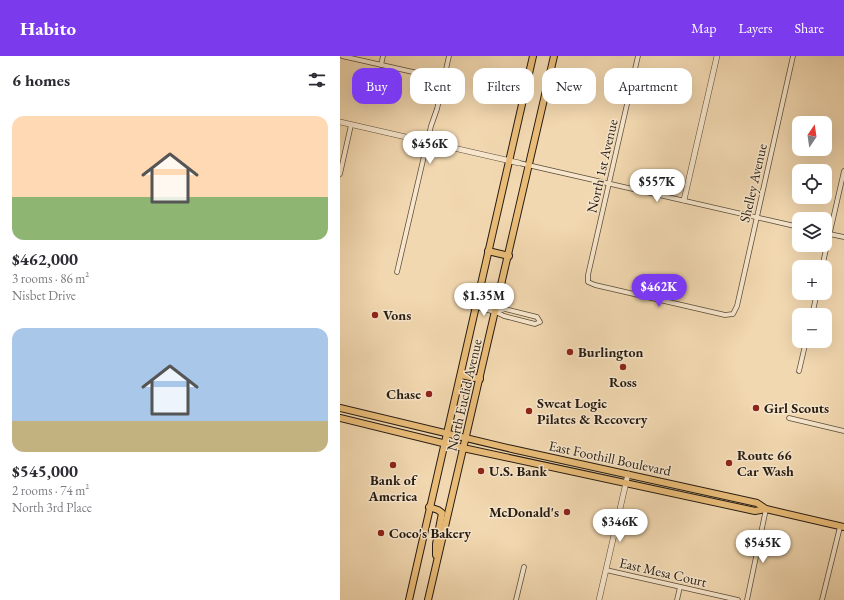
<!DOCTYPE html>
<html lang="en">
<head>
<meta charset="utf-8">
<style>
  body { margin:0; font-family:"EB Garamond",serif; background:#f2f2f3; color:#2b2b33; height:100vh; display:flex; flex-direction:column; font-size:15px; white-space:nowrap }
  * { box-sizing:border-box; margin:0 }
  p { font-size:13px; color:#7c7c81 }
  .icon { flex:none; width:22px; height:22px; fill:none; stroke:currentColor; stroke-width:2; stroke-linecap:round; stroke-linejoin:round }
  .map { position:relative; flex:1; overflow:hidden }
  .side { display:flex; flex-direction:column; background:#fff; width:340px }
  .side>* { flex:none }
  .hud { position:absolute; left:12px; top:12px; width:380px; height:36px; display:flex; gap:8px }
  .needle { width:26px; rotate:13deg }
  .buttons { position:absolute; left:452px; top:60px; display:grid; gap:8px }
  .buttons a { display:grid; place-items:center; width:40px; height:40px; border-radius:8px; background:#fff; box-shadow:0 4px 16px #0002; font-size:20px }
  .price { position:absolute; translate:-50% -34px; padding:0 9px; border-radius:14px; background:#fff; color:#222; font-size:13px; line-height:26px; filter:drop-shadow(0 1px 2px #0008) }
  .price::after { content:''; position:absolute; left:50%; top:24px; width:12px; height:9px; margin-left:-6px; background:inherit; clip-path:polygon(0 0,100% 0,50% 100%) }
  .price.selected { background:#7c3aed; color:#fff }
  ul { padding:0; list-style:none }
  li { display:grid; align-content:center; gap:8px; height:212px; padding:0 12px }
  li span { display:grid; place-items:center; height:124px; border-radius:12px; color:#555 }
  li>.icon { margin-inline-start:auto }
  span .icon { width:72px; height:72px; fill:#fffc; stroke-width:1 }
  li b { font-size:17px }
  h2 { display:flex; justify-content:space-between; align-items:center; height:48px; padding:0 12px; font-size:17px }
  .chip { padding:0 14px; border-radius:12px; background:#fff; box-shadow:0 4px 16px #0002; font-size:14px; line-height:36px }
  .chip.selected { background:#7c3aed; color:#fff }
  header { display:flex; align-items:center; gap:24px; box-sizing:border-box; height:56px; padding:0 20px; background:#7c3aed; color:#fff }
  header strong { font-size:19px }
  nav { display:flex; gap:22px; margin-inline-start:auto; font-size:14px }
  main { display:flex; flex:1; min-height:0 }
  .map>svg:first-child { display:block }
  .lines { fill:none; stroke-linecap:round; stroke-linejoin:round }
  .minor-casing { stroke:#594b3a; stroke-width:5.5 }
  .tertiary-casing { stroke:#594b3a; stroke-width:6 }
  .primary-casing { stroke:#261c13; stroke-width:8 }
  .minor { stroke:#f7e6cc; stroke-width:4 }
  .tertiary { stroke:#f7e6cc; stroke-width:5 }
  .primary { stroke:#e9bc78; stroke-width:6 }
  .poi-dot { fill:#8f2418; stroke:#f7e6cc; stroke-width:1.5 }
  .labels { text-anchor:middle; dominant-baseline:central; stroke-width:3; stroke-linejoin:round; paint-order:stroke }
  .street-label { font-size:14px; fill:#261c13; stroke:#f7e6cc }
  .poi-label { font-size:14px; font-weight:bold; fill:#261c13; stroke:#f7e6cc; text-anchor:start }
</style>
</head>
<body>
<header>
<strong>Habito</strong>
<nav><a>Map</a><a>Layers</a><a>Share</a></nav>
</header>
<main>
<section class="side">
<h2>6 homes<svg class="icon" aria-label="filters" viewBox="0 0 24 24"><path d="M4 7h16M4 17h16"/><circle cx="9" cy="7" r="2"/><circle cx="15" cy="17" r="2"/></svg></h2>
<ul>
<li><span style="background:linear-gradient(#ffd9b3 65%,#8fb573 0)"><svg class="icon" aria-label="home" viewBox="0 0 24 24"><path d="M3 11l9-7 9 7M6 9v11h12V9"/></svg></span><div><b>$462,000</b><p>3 rooms · 86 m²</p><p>Nisbet Drive</p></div></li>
<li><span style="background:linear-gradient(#a9c7e8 75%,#c2b280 0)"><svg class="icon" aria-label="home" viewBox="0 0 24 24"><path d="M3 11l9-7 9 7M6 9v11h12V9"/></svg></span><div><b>$545,000</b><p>2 rooms · 74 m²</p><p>North 3rd Place</p></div></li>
</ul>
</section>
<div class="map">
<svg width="504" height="544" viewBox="0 0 504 544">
  <rect width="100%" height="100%" fill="#f2d8b0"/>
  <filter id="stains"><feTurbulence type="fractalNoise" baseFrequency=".005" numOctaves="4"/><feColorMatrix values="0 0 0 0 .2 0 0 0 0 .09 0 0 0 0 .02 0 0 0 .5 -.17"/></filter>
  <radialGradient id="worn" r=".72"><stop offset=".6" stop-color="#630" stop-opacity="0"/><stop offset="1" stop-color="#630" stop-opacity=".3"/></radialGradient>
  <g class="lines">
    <!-- minor casing -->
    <g class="minor-casing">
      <g id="minor">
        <path d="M 2,0 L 104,23"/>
        <path d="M 298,0 L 248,219 L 248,226 L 255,229 L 385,259 L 393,258 L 397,250 L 453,0"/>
        <path d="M 41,9 L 43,0"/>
        <path d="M 179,107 L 459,171"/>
        <path d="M 0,118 L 11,69"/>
        <path d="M 485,177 L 504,181"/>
        <path d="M 482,211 L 504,115"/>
        <path d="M 57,216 L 91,70 L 97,53 L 109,0"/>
        <path d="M 135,251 L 156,256 L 164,260 L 195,268 L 200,266 L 197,261 L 165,253 L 156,256"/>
        <path d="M 472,259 L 477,237"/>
        <path d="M 459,315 L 466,285"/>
        <path d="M 449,362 L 504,375"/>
        <path d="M 266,514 L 398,544"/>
        <path d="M 176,544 L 184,511"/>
        <path d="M 337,544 L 340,531"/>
        <path d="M 407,544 L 426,453"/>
        <path d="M 482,544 L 500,471"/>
      </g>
    </g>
    <!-- tertiary casing -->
    <g class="tertiary-casing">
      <g id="tertiary">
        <path d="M 0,66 L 179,107"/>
        <path d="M 344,144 L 377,0"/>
        <path d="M 259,544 L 288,418"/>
      </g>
    </g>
    <!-- primary casing -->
    <g class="primary-casing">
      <g id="primary">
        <path d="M 148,195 L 169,200"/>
        <path d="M 121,319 L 140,323"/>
        <path d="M 0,352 L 172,393 L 417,447 L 426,453"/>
        <path d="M 0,362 L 123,392 L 415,455 L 426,453 L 504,471"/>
        <path d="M 89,451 L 98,454 L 102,457 L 96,488 L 96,499"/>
        <path d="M 69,544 L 193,0"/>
        <path d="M 88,544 L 214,0"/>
      </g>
    </g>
    <!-- minor -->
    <use href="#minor" class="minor"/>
    <!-- tertiary -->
    <use href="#tertiary" class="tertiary"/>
    <!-- primary -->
    <use href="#primary" class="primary"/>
  </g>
  <!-- markers -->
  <g class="poi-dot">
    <circle cx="35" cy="259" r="4"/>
    <circle cx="230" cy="296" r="4"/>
    <circle cx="283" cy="311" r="4"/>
    <circle cx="89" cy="338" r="4"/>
    <circle cx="416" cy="352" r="4"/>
    <circle cx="189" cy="355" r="4"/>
    <circle cx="389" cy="407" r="4"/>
    <circle cx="53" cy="409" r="4"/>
    <circle cx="141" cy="415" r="4"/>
    <circle cx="227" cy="456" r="4"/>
    <circle cx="41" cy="477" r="4"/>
  </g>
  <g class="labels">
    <!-- street labels -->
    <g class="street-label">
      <text transform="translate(262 110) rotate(-77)">North 1st Avenue</text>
      <text transform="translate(413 127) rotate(-77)">Shelley Avenue</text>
      <text transform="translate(124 339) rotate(-77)">North Euclid Avenue</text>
      <text transform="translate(270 402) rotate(12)">East Foothill Boulevard</text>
      <text transform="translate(323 516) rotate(13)">East Mesa Court</text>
    </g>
    <!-- poi labels -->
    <g class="poi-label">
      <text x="43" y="259">Vons</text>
      <text x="238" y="296">Burlington</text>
      <text x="283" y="326" text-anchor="middle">Ross</text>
      <text x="81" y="338" text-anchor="end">Chase</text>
      <text x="197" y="347">Sweat Logic<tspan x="197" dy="16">Pilates &amp; Recovery</tspan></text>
      <text x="424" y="352">Girl Scouts</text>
      <text x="397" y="399">Route 66<tspan x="397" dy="16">Car Wash</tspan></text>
      <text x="149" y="415">U.S. Bank</text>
      <text x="53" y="424" text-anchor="middle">Bank of<tspan x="53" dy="16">America</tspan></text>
      <text x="219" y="456" text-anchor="end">McDonald's</text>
      <text x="49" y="477">Coco's Bakery</text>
    </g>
  </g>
  <rect width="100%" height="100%" filter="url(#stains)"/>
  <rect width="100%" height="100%" fill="url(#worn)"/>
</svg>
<div class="buttons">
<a><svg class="needle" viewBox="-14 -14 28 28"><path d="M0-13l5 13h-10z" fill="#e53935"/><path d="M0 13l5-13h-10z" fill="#7c7c81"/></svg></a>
<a><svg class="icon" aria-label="locate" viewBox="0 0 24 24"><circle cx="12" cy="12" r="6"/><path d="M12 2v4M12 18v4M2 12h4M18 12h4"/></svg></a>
<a><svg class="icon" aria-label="layers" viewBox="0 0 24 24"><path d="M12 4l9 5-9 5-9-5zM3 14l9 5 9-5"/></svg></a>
<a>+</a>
<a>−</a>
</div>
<b class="price" style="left:90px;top:109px">$456K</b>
<b class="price" style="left:317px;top:147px">$557K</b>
<b class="price selected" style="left:319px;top:252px">$462K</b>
<b class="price" style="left:144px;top:261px">$1.35M</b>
<b class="price" style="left:280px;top:487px">$346K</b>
<b class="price" style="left:423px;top:508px">$545K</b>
<div class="hud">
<a class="chip selected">Buy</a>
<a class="chip">Rent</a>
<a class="chip">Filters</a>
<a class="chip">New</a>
<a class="chip">Apartment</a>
</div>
</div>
</main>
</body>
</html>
